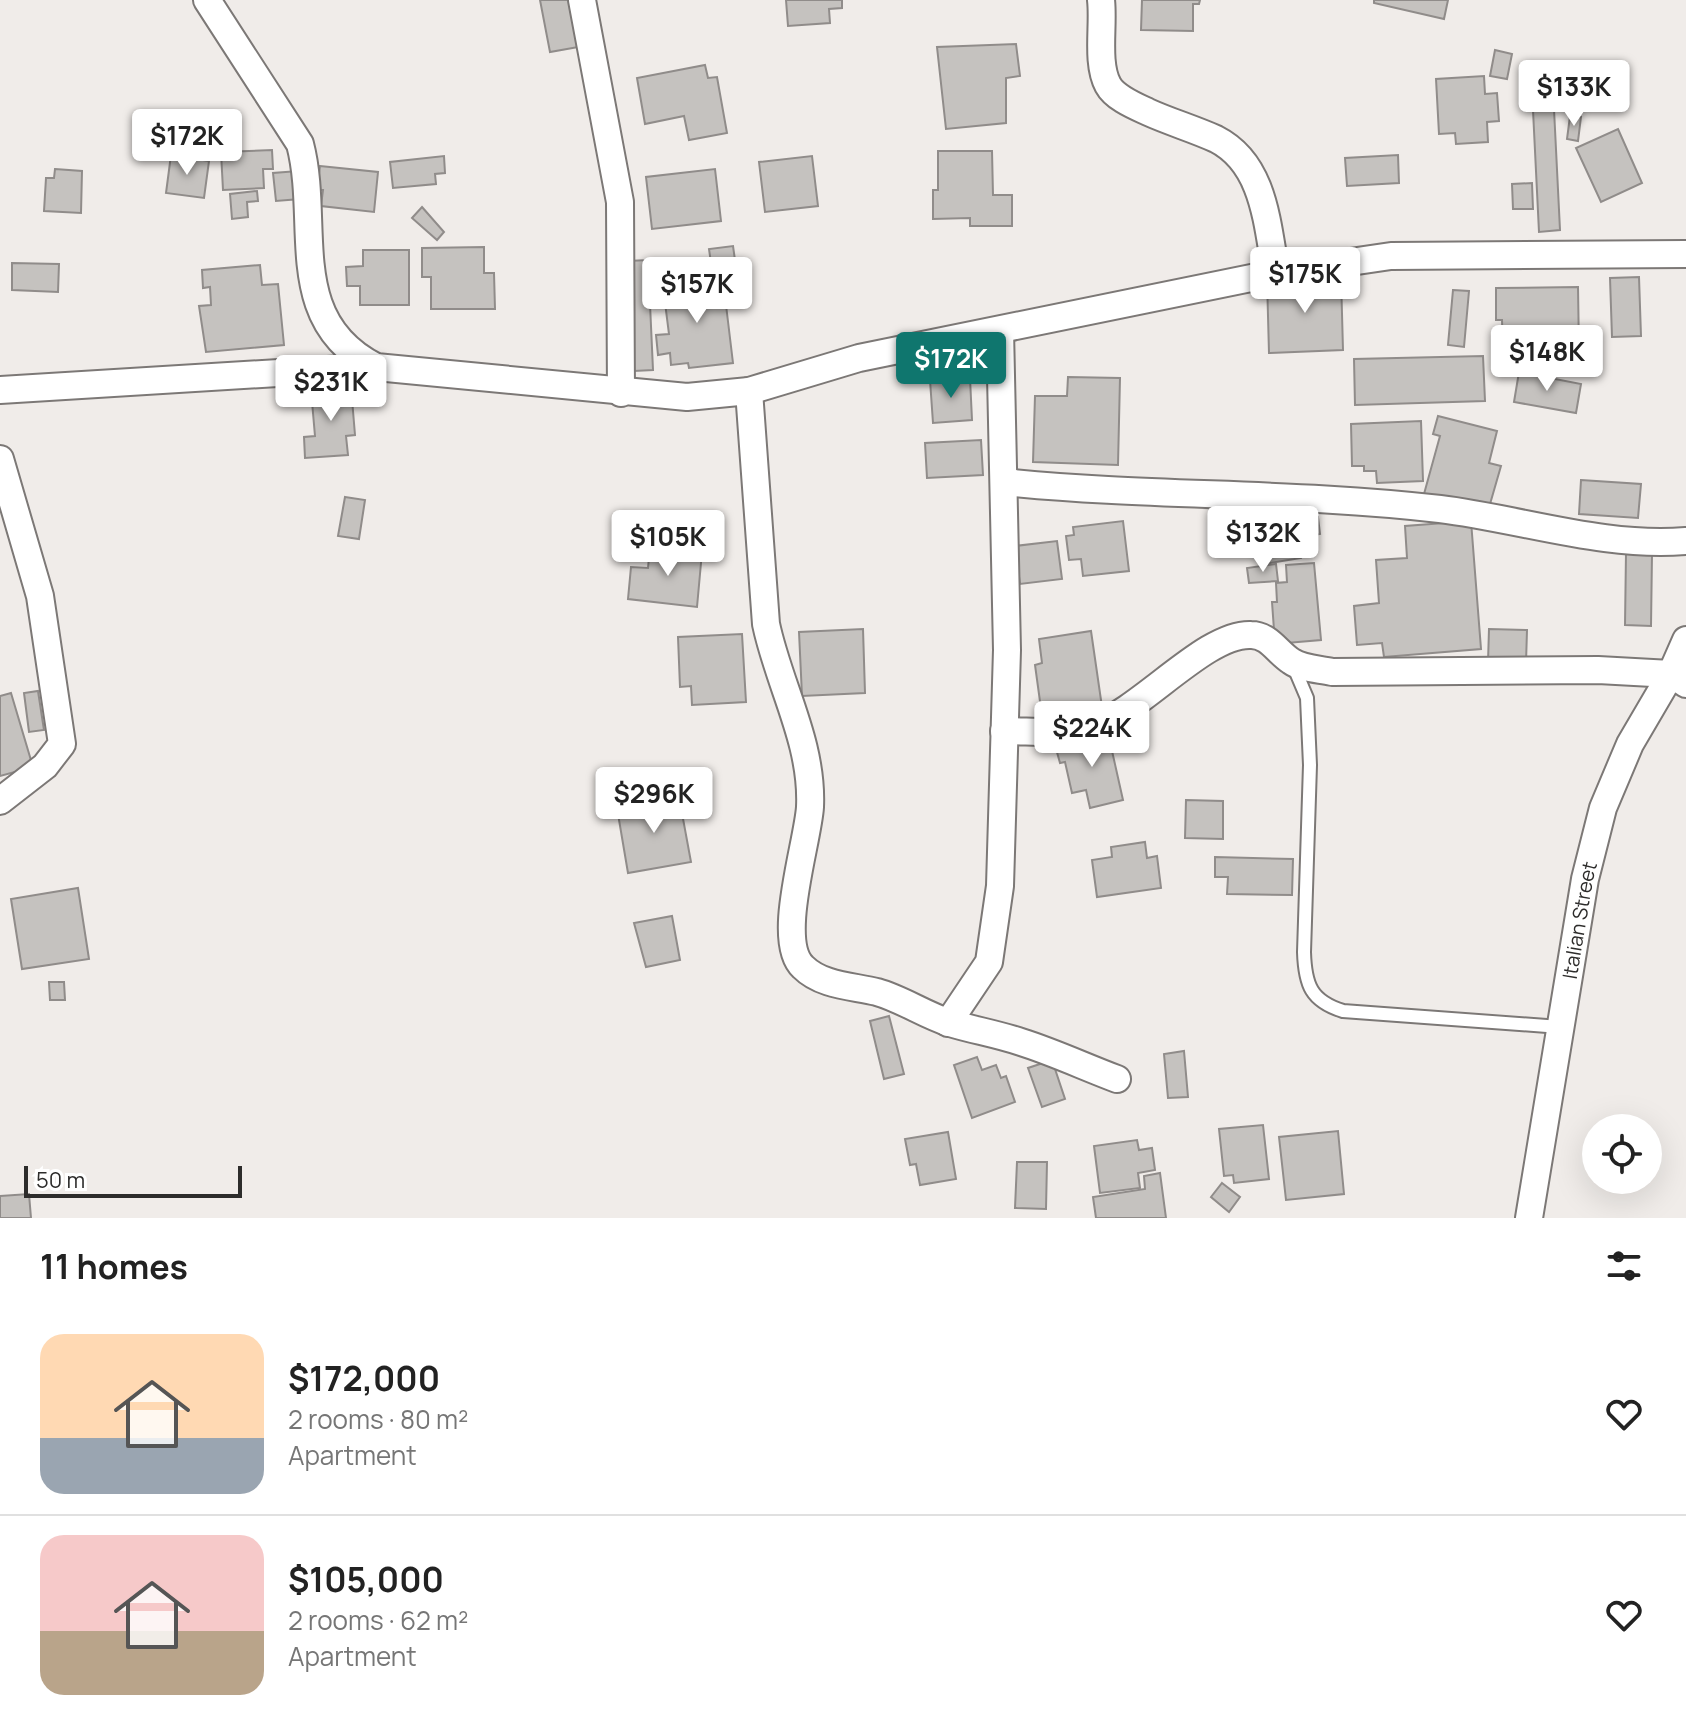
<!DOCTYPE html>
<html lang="en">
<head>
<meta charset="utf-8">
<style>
  body { margin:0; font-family:Manrope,sans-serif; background:#f6f6f6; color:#222; height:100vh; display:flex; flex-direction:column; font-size:30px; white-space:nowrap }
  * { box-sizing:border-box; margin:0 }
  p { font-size:26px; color:#767676 }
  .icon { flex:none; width:44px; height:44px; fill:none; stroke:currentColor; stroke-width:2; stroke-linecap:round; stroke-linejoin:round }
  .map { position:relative; height:1218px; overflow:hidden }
  .panel { display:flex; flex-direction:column; background:#fff; flex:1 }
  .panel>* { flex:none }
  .tools { position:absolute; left:1582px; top:1114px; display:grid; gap:16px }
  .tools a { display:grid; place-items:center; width:80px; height:80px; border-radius:50%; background:#fff; box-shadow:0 8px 32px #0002; font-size:40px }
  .scale { position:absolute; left:24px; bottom:20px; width:218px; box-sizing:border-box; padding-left:8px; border:4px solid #2d2c2b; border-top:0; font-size:22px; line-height:28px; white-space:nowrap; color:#2d2c2b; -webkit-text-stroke:6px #fff; paint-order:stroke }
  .price { position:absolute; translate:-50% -68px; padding:0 18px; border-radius:8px; background:#fff; color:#222; font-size:26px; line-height:52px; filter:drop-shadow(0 2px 4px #0008) }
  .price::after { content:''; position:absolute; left:50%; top:48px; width:24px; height:18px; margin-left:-12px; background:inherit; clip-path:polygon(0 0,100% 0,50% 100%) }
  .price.active { background:#0f766e; color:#fff }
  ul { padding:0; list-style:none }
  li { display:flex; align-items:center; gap:24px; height:200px; padding:0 40px }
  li+li { border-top:2px solid #e0e0e0 }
  li span { display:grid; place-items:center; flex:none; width:224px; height:160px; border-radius:24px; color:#555 }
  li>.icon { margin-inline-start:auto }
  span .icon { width:96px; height:96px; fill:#fffc; stroke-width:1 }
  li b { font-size:34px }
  h2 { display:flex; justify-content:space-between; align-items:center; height:96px; padding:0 40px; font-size:34px }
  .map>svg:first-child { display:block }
  .building { fill:#c5c2bf; stroke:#908c8a; stroke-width:2 }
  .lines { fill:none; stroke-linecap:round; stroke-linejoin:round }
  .service-casing { stroke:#7c7876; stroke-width:16 }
  .minor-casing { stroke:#7c7876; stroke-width:30 }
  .service { stroke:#fff; stroke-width:12 }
  .minor { stroke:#fff; stroke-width:26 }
  .labels { text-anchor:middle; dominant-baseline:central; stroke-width:6; stroke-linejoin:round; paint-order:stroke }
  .street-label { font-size:20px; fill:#2d2c2b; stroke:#fff }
</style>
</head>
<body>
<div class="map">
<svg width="1686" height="1218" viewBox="0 0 1686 1218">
  <rect width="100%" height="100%" fill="#f0ece9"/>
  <!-- building -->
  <g class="building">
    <path d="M 540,0 L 575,0 L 584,46 L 550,52 Z"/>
    <path d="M 786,0 L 842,0 L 842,8 L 829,9 L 830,23 L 788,26 Z"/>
    <path d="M 1142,0 L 1200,0 L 1199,4 L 1193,4 L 1193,31 L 1141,30 Z"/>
    <path d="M 1374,0 L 1448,0 L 1444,19 L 1374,3 Z"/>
    <path d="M 1016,44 L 1020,76 L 1006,78 L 1006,123 L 946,129 L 937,47 Z"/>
    <path d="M 1495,50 L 1512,54 L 1507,79 L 1490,76 Z"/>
    <path d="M 705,65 L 708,78 L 717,77 L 727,133 L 689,140 L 684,116 L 645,124 L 637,78 Z"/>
    <path d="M 1484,76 L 1485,94 L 1497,93 L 1499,121 L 1487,122 L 1488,142 L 1456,144 L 1455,133 L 1439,134 L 1436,79 Z"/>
    <path d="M 1553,89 L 1560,230 L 1539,232 L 1532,90 Z"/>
    <path d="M 1570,116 L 1581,117 L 1578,141 L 1567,139 Z"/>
    <path d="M 1618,129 L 1642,183 L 1601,202 L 1576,148 Z"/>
    <path d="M 272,150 L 273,169 L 263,169 L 264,188 L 223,190 L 221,152 Z"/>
    <path d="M 938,151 L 992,151 L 993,195 L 1012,195 L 1012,226 L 970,226 L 970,218 L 933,219 L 933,190 L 938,190 Z"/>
    <path d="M 171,155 L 209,161 L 204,198 L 166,193 Z"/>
    <path d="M 1398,155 L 1399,183 L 1347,186 L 1345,158 Z"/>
    <path d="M 444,156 L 445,173 L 435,174 L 436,184 L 393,188 L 390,162 Z"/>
    <path d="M 812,156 L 818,206 L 765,212 L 759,162 Z"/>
    <path d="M 320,166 L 378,172 L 374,212 L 321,206 L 323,190 L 317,190 Z"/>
    <path d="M 55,169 L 82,171 L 81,213 L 44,211 L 46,178 L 54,178 Z"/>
    <path d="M 715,169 L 721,221 L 652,229 L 646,177 Z"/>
    <path d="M 298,171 L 300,199 L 276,201 L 273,173 Z"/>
    <path d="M 1532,183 L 1533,209 L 1513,209 L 1512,184 Z"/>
    <path d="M 257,191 L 258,201 L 247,202 L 248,217 L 232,219 L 230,194 Z"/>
    <path d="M 422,207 L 444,232 L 437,240 L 412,218 Z"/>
    <path d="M 733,246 L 736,267 L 712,270 L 709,249 Z"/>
    <path d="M 484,247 L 484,273 L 494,273 L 495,309 L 431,309 L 431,277 L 422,277 L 422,248 Z"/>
    <path d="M 363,250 L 409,250 L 409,305 L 360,305 L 360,286 L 347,286 L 346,267 L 363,266 Z"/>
    <path d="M 648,260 L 653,370 L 634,371 L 628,261 Z"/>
    <path d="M 12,263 L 59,264 L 58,292 L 12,290 Z"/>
    <path d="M 260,265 L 262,285 L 278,284 L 284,345 L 206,352 L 199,306 L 211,305 L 210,287 L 203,288 L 202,270 Z"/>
    <path d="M 1341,277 L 1343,350 L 1269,353 L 1267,279 Z"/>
    <path d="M 1639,277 L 1641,336 L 1612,337 L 1610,278 Z"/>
    <path d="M 723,280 L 733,363 L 689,368 L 688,363 L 671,365 L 670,353 L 658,355 L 656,335 L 669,334 L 663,287 Z"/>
    <path d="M 1578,287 L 1579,351 L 1503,352 L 1502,320 L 1496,320 L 1496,288 Z"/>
    <path d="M 1453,290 L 1469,291 L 1464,347 L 1448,345 Z"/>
    <path d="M 1483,356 L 1485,401 L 1355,405 L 1354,359 Z"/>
    <path d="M 1519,372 L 1581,384 L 1576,413 L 1514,402 Z"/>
    <path d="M 1068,377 L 1120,378 L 1118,465 L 1033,462 L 1035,396 L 1067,396 Z"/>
    <path d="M 970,378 L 972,420 L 933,423 L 930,380 Z"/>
    <path d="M 351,387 L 355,435 L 346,436 L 348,455 L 305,458 L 304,437 L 315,436 L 311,390 Z"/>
    <path d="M 1438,416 L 1497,431 L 1489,463 L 1501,466 L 1488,511 L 1424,494 L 1440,436 L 1433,434 Z"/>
    <path d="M 1421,421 L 1423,481 L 1377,483 L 1376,471 L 1364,471 L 1364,466 L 1352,466 L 1351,424 Z"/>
    <path d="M 981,440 L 983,475 L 927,478 L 925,443 Z"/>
    <path d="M 1581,480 L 1641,484 L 1638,518 L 1579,514 Z"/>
    <path d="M 345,497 L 365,500 L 359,539 L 338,536 Z"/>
    <path d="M 1318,517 L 1320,534 L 1273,542 L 1271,524 Z"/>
    <path d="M 1123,521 L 1129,571 L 1083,576 L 1081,559 L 1069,560 L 1066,536 L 1074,535 L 1073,527 Z"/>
    <path d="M 1471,521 L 1481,649 L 1384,657 L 1382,643 L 1357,645 L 1354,606 L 1379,603 L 1376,560 L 1407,558 L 1405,526 Z"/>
    <path d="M 1298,540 L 1301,558 L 1264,564 L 1261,545 Z"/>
    <path d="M 1057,541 L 1062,579 L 1020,584 L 1015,546 Z"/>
    <path d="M 650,546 L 702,552 L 697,607 L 628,599 L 631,567 L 648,568 Z"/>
    <path d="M 1626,553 L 1652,554 L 1651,626 L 1625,625 Z"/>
    <path d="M 1314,563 L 1321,640 L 1275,644 L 1272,602 L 1277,602 L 1276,583 L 1287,582 L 1286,565 Z"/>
    <path d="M 1276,564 L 1278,581 L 1249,583 L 1247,568 Z"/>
    <path d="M 863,629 L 865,693 L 802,696 L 799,632 Z"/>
    <path d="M 1489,629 L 1527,630 L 1526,663 L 1488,662 Z"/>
    <path d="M 1091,631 L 1102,707 L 1042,716 L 1035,665 L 1042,663 L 1039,639 Z"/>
    <path d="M 742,634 L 746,702 L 692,705 L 691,686 L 680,687 L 678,637 Z"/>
    <path d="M 38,691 L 44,730 L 29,732 L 24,693 Z"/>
    <path d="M 11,693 L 33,767 L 0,776 L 0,696 Z"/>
    <path d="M 1108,733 L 1123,800 L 1090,808 L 1086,790 L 1072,793 L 1065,762 L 1060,763 L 1055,745 Z"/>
    <path d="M 679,797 L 691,862 L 628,873 L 617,808 Z"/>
    <path d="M 1186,800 L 1223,801 L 1223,839 L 1185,838 Z"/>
    <path d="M 1145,842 L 1147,858 L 1157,856 L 1161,888 L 1097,897 L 1092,860 L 1112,857 L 1111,847 Z"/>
    <path d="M 1215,857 L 1293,859 L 1292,895 L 1227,894 L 1228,877 L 1215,877 Z"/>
    <path d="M 78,888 L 89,959 L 22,969 L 11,899 Z"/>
    <path d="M 672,916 L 680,960 L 646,967 L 634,923 Z"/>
    <path d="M 49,982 L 64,982 L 65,1000 L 50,1000 Z"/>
    <path d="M 889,1016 L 904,1074 L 884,1079 L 870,1021 Z"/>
    <path d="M 1184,1051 L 1188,1097 L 1168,1098 L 1164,1054 Z"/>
    <path d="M 977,1057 L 982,1070 L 996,1065 L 1001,1078 L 1006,1076 L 1015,1102 L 972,1118 L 954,1065 Z"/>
    <path d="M 1052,1060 L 1065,1099 L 1042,1107 L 1028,1068 Z"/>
    <path d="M 1263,1125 L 1269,1179 L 1234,1183 L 1233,1175 L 1224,1176 L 1219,1129 Z"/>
    <path d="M 1338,1131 L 1344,1194 L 1286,1200 L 1279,1137 Z"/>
    <path d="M 948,1132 L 956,1179 L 920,1185 L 916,1164 L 910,1165 L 905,1139 Z"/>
    <path d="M 1137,1140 L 1139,1150 L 1152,1148 L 1155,1170 L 1138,1173 L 1140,1188 L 1100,1193 L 1094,1146 Z"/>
    <path d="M 1017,1162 L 1047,1162 L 1046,1209 L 1015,1208 Z"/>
    <path d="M 1160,1173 L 1166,1218 L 1096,1218 L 1093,1197 L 1145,1189 L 1144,1176 Z"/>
    <path d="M 1222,1183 L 1240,1197 L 1229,1212 L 1211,1197 Z"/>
    <path d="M 29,1194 L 31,1218 L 0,1218 L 0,1196 Z"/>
  </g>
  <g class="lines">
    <!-- service casing -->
    <g class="service-casing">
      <path id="service" d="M 1293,665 L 1307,698 L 1310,765 L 1304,952 C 1305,985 1311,1001 1343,1011 L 1560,1027"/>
    </g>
    <!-- minor casing -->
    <g class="minor-casing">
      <g id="minor">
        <path d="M 207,0 L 300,144 C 321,224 283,320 376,367 L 687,397 L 749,391 L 859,358 L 1276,273 L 1391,256 L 1686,254"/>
        <path d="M 582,0 L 620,202 L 621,393"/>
        <path d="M 1101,0 C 1104,25 1096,63 1108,85 C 1115,98 1135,106 1148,112 C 1170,122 1194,129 1216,139 C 1265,164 1267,225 1276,273"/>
        <path d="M 0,390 L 376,367"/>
        <path d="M 749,391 L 766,624 C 779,686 813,742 810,807 C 808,842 775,941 803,967 C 822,986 853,986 877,992 C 902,999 925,1015 950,1023 C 973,1030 997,1034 1021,1042 C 1053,1052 1085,1067 1117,1079"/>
        <path d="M 0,459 L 40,596 L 62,744 L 45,766 L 0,801"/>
        <path d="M 1004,482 C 1149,497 1295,492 1440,509 C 1521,519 1605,548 1686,541"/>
        <path d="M 1004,731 C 1033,731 1067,736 1095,726 C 1144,708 1206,633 1251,635 C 1269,635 1277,652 1291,661 C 1302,669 1319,669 1332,672 L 1598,670 L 1671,674 L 1686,684"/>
        <path d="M 948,1023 L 989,962 L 1000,886 L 1007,650 L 1000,330"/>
        <path id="s1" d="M 1529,1218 L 1585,879 L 1603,808 L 1630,744 L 1671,674 L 1686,640"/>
      </g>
    </g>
    <!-- service -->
    <use href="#service" class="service"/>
    <!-- minor -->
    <use href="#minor" class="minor"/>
  </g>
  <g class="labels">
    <!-- street labels -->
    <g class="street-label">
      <text stroke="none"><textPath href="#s1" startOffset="302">Italian Street</textPath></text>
    </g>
  </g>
</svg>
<div class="tools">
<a><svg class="icon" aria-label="locate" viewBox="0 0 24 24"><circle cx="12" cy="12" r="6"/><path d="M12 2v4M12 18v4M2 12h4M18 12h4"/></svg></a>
</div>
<div class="scale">50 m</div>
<b class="price" style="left:1574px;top:128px">$133K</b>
<b class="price" style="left:187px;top:177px">$172K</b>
<b class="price" style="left:1305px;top:315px">$175K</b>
<b class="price" style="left:697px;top:325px">$157K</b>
<b class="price" style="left:1547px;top:393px">$148K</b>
<b class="price active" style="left:951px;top:400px">$172K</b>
<b class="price" style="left:331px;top:423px">$231K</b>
<b class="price" style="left:1263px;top:574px">$132K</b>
<b class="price" style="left:668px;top:578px">$105K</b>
<b class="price" style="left:1092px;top:769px">$224K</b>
<b class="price" style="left:654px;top:835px">$296K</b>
</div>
<section class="panel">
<h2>11 homes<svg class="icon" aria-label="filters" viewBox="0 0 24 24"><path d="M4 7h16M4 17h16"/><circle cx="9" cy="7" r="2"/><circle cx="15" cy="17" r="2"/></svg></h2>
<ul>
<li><span style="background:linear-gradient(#ffd9b3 65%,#9aa5b1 0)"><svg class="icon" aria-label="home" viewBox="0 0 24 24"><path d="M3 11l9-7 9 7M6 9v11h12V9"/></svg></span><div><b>$172,000</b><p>2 rooms · 80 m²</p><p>Apartment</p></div><svg class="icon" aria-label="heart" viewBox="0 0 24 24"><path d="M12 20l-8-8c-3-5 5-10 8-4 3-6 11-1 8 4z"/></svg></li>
<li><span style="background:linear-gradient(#f6c9c9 60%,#b9a48a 0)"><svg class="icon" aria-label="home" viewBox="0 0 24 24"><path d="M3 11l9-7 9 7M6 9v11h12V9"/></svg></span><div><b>$105,000</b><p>2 rooms · 62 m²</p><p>Apartment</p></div><svg class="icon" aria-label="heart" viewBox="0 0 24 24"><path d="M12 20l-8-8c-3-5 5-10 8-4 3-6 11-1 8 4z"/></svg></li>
</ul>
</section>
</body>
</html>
